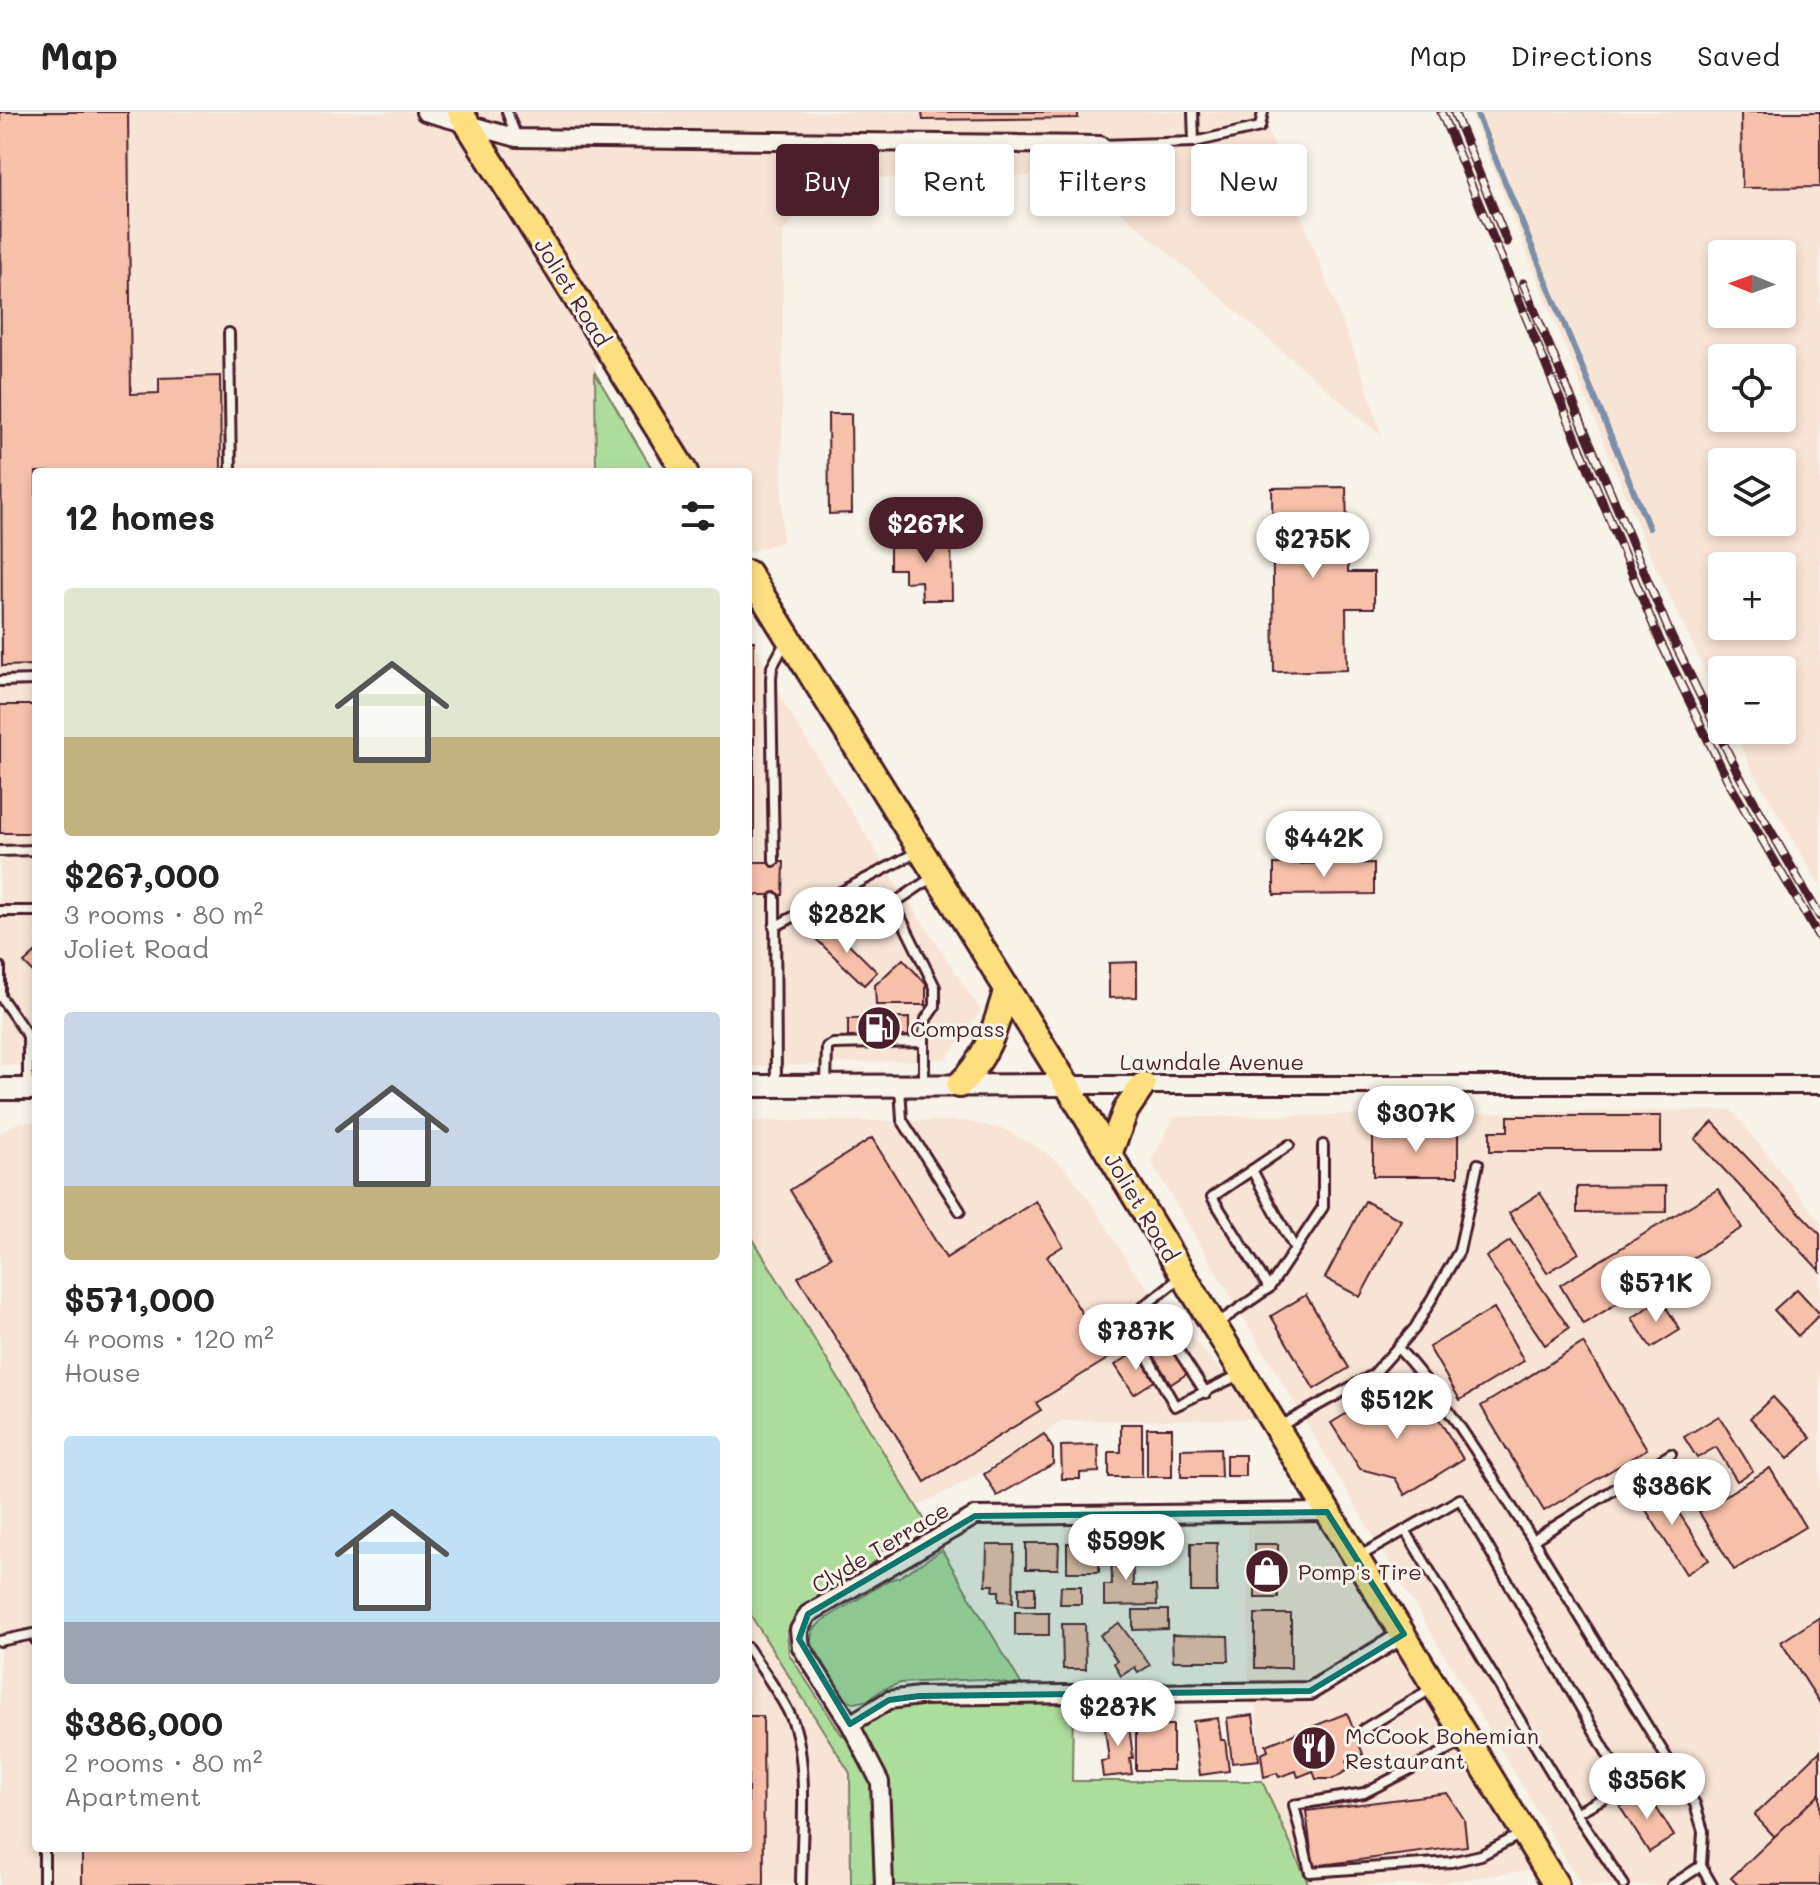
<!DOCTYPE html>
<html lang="en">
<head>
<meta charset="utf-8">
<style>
  body { margin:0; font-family:Mali,sans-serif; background:#f6f6f6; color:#222; height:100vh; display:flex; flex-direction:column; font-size:30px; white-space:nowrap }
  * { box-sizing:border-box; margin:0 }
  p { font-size:26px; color:#767676 }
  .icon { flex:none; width:44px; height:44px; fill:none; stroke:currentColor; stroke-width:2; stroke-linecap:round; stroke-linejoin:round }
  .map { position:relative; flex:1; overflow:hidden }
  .details { position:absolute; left:32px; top:356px; width:720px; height:1384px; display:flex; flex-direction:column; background:#fff; border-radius:8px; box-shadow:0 4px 12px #0003 }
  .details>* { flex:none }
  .guide { position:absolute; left:776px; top:32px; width:760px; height:72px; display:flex; gap:16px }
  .needle { width:52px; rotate:271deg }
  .controls { position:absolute; left:1708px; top:128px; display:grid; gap:16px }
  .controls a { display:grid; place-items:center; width:88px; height:88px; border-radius:8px; background:#fff; box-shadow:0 4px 12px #0003; font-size:40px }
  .price { position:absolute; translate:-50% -68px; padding:0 18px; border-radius:28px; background:#fff; color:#222; font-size:26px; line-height:52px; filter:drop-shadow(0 2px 4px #0008) }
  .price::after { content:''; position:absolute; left:50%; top:48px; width:24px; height:18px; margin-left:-12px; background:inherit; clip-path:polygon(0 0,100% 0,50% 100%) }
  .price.current { background:#4a1f2b; color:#fff }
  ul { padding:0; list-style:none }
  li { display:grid; align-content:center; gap:16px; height:424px; padding:0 32px }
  li span { display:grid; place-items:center; height:248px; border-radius:8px; color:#555 }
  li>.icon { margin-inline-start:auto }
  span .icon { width:144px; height:144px; fill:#fffc; stroke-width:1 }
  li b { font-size:34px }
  h2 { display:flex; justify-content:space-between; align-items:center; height:96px; padding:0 32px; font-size:34px }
  .pill { padding:0 28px; border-radius:8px; background:#fff; box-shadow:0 4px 12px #0003; font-size:28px; line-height:72px }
  .pill.current { background:#4a1f2b; color:#fff }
  header { display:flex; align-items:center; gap:48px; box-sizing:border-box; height:112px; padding:0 40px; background:#fff; border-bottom:2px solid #e0e0e0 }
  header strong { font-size:38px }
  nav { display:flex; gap:44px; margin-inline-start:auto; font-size:28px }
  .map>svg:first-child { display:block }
  .built { fill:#f7e4d5; fill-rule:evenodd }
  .green { fill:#addd9d; stroke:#7c7e64; stroke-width:2 }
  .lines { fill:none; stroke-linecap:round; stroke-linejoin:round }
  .stream { stroke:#7b8fa9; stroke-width:6 }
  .building { fill:#f7c0aa; stroke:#4a1f2b; stroke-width:2 }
  .service-casing { stroke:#4a1f2b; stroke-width:14 }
  .minor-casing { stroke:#4a1f2b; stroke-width:22 }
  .tertiary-casing { stroke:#4a1f2b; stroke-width:26 }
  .primary-casing { stroke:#4a1f2b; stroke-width:30 }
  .service { stroke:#f7f3e8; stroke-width:8 }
  .minor { stroke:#f7f3e8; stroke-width:16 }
  .tertiary { stroke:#f7f3e8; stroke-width:20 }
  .primary { stroke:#fedf80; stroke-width:24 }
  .rail-casing { stroke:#4a1f2b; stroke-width:9 }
  .rail { stroke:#f7f3e8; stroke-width:6; stroke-dasharray:18; stroke-linecap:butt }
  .marked { fill:#0f766e; fill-opacity:0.2; stroke:#0f766e; stroke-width:6; stroke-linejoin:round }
  .labels { text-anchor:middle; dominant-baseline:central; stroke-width:6; stroke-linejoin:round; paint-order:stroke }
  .street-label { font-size:22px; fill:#4a1f2b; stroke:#f7f3e8 }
  .poi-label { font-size:22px; fill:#4a1f2b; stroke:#f7f3e8; text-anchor:start }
</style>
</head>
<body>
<header>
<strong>Map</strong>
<nav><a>Map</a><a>Directions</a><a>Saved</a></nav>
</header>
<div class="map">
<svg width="1820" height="1773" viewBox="0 0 1820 1773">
  <rect width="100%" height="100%" fill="#f7f3e8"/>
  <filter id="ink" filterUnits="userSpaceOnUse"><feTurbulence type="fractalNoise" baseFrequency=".0125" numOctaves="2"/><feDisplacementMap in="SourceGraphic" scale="16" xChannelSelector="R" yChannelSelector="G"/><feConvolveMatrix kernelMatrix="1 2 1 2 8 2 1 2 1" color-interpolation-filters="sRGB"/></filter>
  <g filter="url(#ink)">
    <!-- built -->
    <g class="built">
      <path d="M 0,0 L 1261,0 L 1366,271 L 1382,325 L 1078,63 L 829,67 L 783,120 L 782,430 L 748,440 L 748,360 L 692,360 L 595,207 L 596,360 L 36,360 L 36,953 L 0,953 Z"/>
      <path d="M 1470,0 L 1820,0 L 1820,774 L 1751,656 L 1733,618 L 1782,618 L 1782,558 L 1722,558 L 1722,595 L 1646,434 ZM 1722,142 L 1782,142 L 1782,202 L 1722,202 ZM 1722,246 L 1782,246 L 1782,306 L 1722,306 ZM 1722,350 L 1782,350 L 1782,410 L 1722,410 ZM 1722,454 L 1782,454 L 1782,514 L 1722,514 Z"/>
      <path d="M 748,518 L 786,595 L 882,749 L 981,899 L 946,947 L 748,955 Z"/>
      <path d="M 1732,998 L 1820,1109 L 1820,1773 L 1581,1773 L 1151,1050 L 1174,1005 Z"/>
      <path d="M 748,1009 L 964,1009 L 1003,1017 L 1039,1036 L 1065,1056 L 1093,1093 L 1132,1157 L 1263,1307 L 1062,1309 L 969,1368 L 917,1395 L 748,1119 Z"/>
      <path d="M 19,1010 L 36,1010 L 36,1736 L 748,1736 L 748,1499 L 850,1661 L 851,1773 L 0,1773 L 0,1021 Z"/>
      <path d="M 1247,1394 L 1315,1394 L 1535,1757 L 1423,1773 L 1309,1773 L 1262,1669 L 1256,1594 L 1249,1593 Z"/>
    </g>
    <!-- green -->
    <g class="green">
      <path d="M 595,261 L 654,360 L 596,360 Z"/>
      <path d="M 748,1119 L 926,1410 L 882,1439 L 876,1449 L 800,1497 L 787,1519 L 789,1542 L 842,1623 L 888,1592 L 1073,1588 L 1072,1669 L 1262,1669 L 1309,1773 L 851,1773 L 850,1661 L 748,1499 Z"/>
      <path d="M 942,1438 L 1023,1575 L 981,1567 L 900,1571 L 882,1578 L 868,1588 L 855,1591 L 845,1587 L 811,1530 L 813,1518 L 822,1509 L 889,1468 L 899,1465 Z"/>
    </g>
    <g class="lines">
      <!-- stream -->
      <path class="stream" d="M 1476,0 L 1649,416"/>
    </g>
    <!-- building -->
    <g class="building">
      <path d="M 0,0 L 128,0 L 131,282 L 159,281 L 159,266 L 220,264 L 221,360 L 36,360 L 36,553 L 2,554 Z"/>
      <path d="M 922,0 L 1078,0 L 1078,6 L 923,8 Z"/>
      <path d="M 1741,0 L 1820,0 L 1820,75 L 1742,76 Z"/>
      <path d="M 828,302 L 851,302 L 852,401 L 829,402 Z"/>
      <path d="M 1346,375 L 1348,460 L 1374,460 L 1374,496 L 1346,496 L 1347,558 L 1274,560 L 1272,376 Z"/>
      <path d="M 936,423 L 951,423 L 952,488 L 922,488 L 921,469 L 904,470 L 904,457 L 890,457 L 890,428 L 936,427 Z"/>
      <rect x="748" y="529" width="6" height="218"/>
      <rect x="0" y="593" width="36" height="128"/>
      <path d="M 748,750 L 784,750 L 783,783 L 748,783 Z"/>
      <path d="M 1374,751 L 1374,782 L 1274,783 L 1274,752 Z"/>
      <path d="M 831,814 L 877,860 L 864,873 L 817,828 Z"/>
      <path d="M 36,840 L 36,863 L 24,851 Z"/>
      <path d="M 903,847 L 926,872 L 926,893 L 876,893 L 875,873 Z"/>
      <path d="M 1137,850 L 1137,885 L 1109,886 L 1109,851 Z"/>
      <path d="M 909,906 L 909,924 L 848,925 L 848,907 Z"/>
      <path d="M 1508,1004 L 1661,1004 L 1661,1039 L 1490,1039 L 1490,1019 L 1508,1019 Z"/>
      <path d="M 1713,1010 L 1820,1122 L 1820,1159 L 1695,1027 Z"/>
      <rect x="1373" y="1021" width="85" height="43"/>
      <path d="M 872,1026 L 946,1146 L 1036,1089 L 1063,1134 L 1047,1144 L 1109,1246 L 1036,1291 L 1041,1298 L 925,1370 L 798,1165 L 831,1145 L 790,1078 Z"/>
      <path d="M 1666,1074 L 1666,1100 L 1577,1101 L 1577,1075 Z"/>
      <path d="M 1718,1077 L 1742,1116 L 1583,1212 L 1560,1173 Z"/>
      <path d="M 1540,1081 L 1579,1141 L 1547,1161 L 1509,1101 Z"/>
      <path d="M 1365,1089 L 1401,1108 L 1360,1185 L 1325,1166 Z"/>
      <path d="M 1510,1129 L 1569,1216 L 1545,1233 L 1486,1145 Z"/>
      <path d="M 1797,1177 L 1820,1202 L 1798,1224 L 1774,1198 Z"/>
      <path d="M 1306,1183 L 1349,1256 L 1314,1277 L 1271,1204 Z"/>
      <path d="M 1661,1187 L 1680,1218 L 1651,1236 L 1632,1206 Z"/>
      <path d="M 1494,1196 L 1524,1249 L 1460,1288 L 1429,1235 Z"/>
      <path d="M 1160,1217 L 1188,1261 L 1171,1272 L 1143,1228 Z"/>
      <path d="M 1583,1231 L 1647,1337 L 1544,1399 L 1481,1294 Z"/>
      <path d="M 1137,1239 L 1156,1268 L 1134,1282 L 1115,1253 Z"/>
      <path d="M 1388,1276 L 1399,1293 L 1435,1301 L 1463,1347 L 1405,1383 L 1395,1366 L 1360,1357 L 1331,1311 Z"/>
      <path d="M 1773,1285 L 1811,1326 L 1788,1347 L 1750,1306 Z"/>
      <path d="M 1719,1304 L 1753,1359 L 1737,1369 L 1716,1335 L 1697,1346 L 1684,1325 Z"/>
      <path d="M 1121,1312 L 1142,1312 L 1142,1365 L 1109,1365 L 1109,1340 L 1121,1340 Z"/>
      <rect x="1147" y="1316" width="25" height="49"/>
      <path d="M 1044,1322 L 1053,1337 L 1053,1352 L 997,1384 L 984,1362 Z"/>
      <path d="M 1098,1333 L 1099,1360 L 1080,1361 L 1080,1367 L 1062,1367 L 1061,1334 Z"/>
      <path d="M 1220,1336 L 1221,1365 L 1181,1365 L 1181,1337 Z"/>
      <rect x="1226" y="1343" width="19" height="21"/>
      <path d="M 1770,1356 L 1805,1415 L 1734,1458 L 1699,1400 Z"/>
      <path d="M 1658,1368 L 1709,1448 L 1686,1462 L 1636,1382 Z"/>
      <path d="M 1026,1431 L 1059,1431 L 1058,1457 L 1026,1457 Z"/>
      <path d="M 1067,1431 L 1100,1432 L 1099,1460 L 1067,1460 Z"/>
      <rect x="1191" y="1431" width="26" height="49"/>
      <rect x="1255" y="1432" width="23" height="54"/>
      <path d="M 987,1433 L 1014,1433 L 1013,1490 L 999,1489 L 999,1479 L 993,1479 L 994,1473 L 986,1473 Z"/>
      <path d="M 1111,1434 L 1132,1434 L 1133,1474 L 1156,1474 L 1157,1493 L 1104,1494 L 1104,1473 L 1112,1473 Z"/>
      <path d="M 1061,1474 L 1081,1474 L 1081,1492 L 1060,1492 Z"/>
      <rect x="1019" y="1475" width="16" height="18"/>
      <path d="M 1133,1498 L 1168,1498 L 1168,1517 L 1133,1518 Z"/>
      <rect x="1015" y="1500" width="34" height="23"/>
      <rect x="1255" y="1502" width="36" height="54"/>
      <path d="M 1820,1505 L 1820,1591 L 1781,1530 Z"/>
      <path d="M 1119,1511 L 1150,1553 L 1138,1561 L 1135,1555 L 1121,1564 L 1114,1551 L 1117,1549 L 1100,1523 Z"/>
      <path d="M 1062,1512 L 1085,1512 L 1086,1557 L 1063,1557 Z"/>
      <path d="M 1172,1523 L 1228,1524 L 1229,1549 L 1173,1549 Z"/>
      <path d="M 1347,1601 L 1363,1642 L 1346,1649 L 1349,1657 L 1333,1667 L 1316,1667 L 1313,1659 L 1298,1665 L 1296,1659 L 1279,1665 L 1277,1661 L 1264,1665 L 1261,1642 L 1268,1639 L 1266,1633 Z"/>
      <path d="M 1253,1603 L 1259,1648 L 1232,1651 L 1227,1606 Z"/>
      <path d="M 748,1604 L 763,1604 L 764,1773 L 82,1773 L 82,1736 L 748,1736 Z"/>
      <path d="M 1128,1605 L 1133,1646 L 1130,1646 L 1132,1662 L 1103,1665 L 1101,1649 L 1109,1648 L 1104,1609 Z"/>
      <path d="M 1160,1606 L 1160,1613 L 1173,1613 L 1173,1658 L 1136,1658 L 1136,1607 Z"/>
      <path d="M 1218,1606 L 1221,1628 L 1225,1628 L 1229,1659 L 1200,1663 L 1193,1609 Z"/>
      <path d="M 1820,1639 L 1820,1681 L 1775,1725 L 1754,1703 Z"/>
      <path d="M 1646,1679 L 1674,1724 L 1649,1740 L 1620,1695 Z"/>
      <path d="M 1447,1681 L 1464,1707 L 1467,1734 L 1313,1754 L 1306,1699 Z"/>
      <path d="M 1820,1681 L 1820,1773 L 1738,1773 L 1731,1766 Z"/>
    </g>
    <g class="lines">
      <!-- service casing -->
      <g class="service-casing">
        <g id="service">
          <path d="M 507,0 L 517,26"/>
          <path d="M 1194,30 L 1260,15 L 1263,0"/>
          <path d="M 1101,33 L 1194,30 L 1193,0"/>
          <path d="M 229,221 L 231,360"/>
          <path d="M 0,569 L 36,568"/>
          <path d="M 0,739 L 36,738"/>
          <path d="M 774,749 L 771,567 L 772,555 L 786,529"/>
          <path d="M 775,786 L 776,973"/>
          <path d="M 0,799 L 36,799"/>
          <path d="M 774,815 L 919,739"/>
          <path d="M 0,855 L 0,884 L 28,924 L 28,974"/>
          <path d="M 924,972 L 924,921 L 926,907 L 935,894 L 935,875 L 896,796 L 897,789 L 933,765"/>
          <path d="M 826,973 L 827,935 L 833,932 L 924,930"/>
          <path d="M 900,974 L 902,1008 L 960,1099"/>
          <path d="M 1252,1058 L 1289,1033"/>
          <path d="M 1182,1164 L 1137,1200 L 1134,1221 L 1175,1294 L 1239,1263"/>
          <path d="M 1269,1176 L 1212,1085 L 1252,1058 L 1295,1137"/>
          <path d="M 1147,1191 L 1206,1281"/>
          <path d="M 1215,1213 L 1269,1176 L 1323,1095 L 1323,1033"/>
          <path d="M 1398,1236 C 1451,1293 1490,1363 1533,1428 L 1671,1342"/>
          <path d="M 1280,1314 L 1373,1263 L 1415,1216 L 1459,1139 L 1478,1052"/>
          <path d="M 1405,1418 L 1576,1701 L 1624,1773"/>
          <path d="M 1533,1428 L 1695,1692 L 1703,1719 L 1701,1754 L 1712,1773"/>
          <path d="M 1360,1444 L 1460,1387 L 1626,1674 L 1576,1701"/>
          <path d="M 0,1529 L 33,1522 L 36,1528"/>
          <path d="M 748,1536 C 762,1558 780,1581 791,1605 C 810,1647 801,1726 801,1773"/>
          <path d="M 1364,1617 L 1431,1577"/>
          <path d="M 1463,1630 L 1364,1681 L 1294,1693 L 1310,1760 L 1451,1750 L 1481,1743 L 1523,1721"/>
          <path d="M 44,1736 L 44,1773"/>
          <path d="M 1672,1773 L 1701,1754"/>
        </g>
      </g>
      <!-- minor casing -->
      <g class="minor-casing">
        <g id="minor">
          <path d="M 425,0 L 517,26 L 1100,33"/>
          <path d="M 1067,973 L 1820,973"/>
          <path d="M 850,1612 L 889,1588 L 919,1584 L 1310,1579 L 1404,1522"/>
          <path d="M 884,1773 L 880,1670 L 850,1612 L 801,1535 L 799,1518 L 808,1502 L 975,1404 L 1327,1400"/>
        </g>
      </g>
      <!-- tertiary casing -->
      <g class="tertiary-casing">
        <g id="tertiary">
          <path d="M 748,974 L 1067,973"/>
          <path d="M 0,977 L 36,977"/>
        </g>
      </g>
      <!-- primary casing -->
      <g class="primary-casing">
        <g id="primary">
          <path d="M 460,0 L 685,360"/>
          <path d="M 748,461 L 1067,973 L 1556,1773"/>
          <path d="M 959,973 C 988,946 996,913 1007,876"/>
          <path d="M 1109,1042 L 1126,998 L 1143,973"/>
        </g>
      </g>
      <!-- service -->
      <use href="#service" class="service"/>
      <!-- minor -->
      <use href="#minor" class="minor"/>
      <!-- tertiary -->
      <use href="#tertiary" class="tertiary"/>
      <!-- primary -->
      <use href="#primary" class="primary"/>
      <!-- rail casing -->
      <g class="rail-casing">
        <g id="rail">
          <path d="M 1441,0 L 1660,529 L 1728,669 L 1820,827"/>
          <path d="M 1454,0 L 1507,130"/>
          <path d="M 1523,171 L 1671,524 L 1739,663 L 1820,805"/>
        </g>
      </g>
      <!-- rail -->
      <use href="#rail" class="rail"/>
    </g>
  </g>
  <!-- marked area -->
  <path class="marked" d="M 1327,1400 L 1404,1522 L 1310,1579 L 919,1584 L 889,1588 L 850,1612 L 799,1527 L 808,1502 L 975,1404 Z"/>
  <!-- icons -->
  <defs>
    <g id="fuel-disc" transform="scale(2.3)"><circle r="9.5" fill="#4a1f2b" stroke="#f7f3e8"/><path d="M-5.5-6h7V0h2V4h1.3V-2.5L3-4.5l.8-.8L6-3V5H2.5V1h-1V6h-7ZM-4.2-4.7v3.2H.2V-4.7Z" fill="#fff"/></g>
    <g id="shop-disc" transform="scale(2.3)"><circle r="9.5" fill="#4a1f2b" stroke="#f7f3e8"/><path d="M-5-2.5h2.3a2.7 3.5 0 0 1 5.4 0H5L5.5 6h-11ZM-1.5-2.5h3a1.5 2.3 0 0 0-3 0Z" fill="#fff"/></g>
    <g id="restaurant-disc" transform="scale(2.3)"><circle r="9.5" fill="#4a1f2b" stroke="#f7f3e8"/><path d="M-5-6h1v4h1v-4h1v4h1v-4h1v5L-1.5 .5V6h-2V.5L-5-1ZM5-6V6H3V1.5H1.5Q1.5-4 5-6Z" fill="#fff"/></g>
  </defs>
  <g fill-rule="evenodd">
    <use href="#fuel-disc" x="879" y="916"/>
    <use href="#shop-disc" x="1267" y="1459"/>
    <use href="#restaurant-disc" x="1314" y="1636"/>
  </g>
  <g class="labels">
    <!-- street labels -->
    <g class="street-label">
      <text transform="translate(573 180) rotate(58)">Joliet Road</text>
      <text x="1212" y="949">Lawndale Avenue</text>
      <text transform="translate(1142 1095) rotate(59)">Joliet Road</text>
      <text transform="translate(880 1435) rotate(-31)">Clyde Terrace</text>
    </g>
    <!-- poi labels -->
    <g class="poi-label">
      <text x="910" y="916">Compass</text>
      <text x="1298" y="1459">Pomp's Tire</text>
      <text x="1345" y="1623">McCook Bohemian<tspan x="1345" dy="25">Restaurant</tspan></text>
    </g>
  </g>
</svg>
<div class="controls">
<a><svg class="needle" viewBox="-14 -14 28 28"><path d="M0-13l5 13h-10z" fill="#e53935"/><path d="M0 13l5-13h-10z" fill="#767676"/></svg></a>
<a><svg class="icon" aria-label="locate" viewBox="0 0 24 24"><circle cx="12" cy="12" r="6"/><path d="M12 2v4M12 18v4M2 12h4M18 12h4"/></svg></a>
<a><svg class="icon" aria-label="layers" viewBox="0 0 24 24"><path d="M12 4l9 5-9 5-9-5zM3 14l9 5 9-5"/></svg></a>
<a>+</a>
<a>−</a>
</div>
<b class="price current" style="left:926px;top:453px">$267K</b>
<b class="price" style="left:1313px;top:468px">$275K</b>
<b class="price" style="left:1324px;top:767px">$442K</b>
<b class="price" style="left:847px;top:843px">$282K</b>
<b class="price" style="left:1416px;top:1042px">$307K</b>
<b class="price" style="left:1656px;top:1212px">$571K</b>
<b class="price" style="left:1136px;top:1260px">$787K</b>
<b class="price" style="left:1397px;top:1329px">$512K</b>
<b class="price" style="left:1672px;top:1415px">$386K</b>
<b class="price" style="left:1126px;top:1470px">$599K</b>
<b class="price" style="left:1118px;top:1636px">$287K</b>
<b class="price" style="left:1647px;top:1709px">$356K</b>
<div class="guide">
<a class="pill current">Buy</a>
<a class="pill">Rent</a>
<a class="pill">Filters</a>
<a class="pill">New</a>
</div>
<section class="details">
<h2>12 homes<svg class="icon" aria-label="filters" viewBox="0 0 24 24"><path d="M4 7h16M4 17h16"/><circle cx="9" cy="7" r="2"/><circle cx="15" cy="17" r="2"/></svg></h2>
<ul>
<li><span style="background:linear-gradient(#dfe7d0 60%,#c2b280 0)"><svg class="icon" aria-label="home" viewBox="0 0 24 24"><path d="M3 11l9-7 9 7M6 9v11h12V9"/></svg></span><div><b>$267,000</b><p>3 rooms · 80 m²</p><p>Joliet Road</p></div></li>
<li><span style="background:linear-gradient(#c9d6e8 70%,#c2b280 0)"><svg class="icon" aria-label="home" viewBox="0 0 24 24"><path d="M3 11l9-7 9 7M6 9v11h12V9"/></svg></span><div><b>$571,000</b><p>4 rooms · 120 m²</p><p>House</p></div></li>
<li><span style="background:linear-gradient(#bfe0f5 75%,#9aa5b1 0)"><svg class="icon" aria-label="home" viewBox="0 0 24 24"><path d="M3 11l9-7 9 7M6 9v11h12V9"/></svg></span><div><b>$386,000</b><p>2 rooms · 80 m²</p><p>Apartment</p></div></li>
</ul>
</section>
</div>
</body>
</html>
